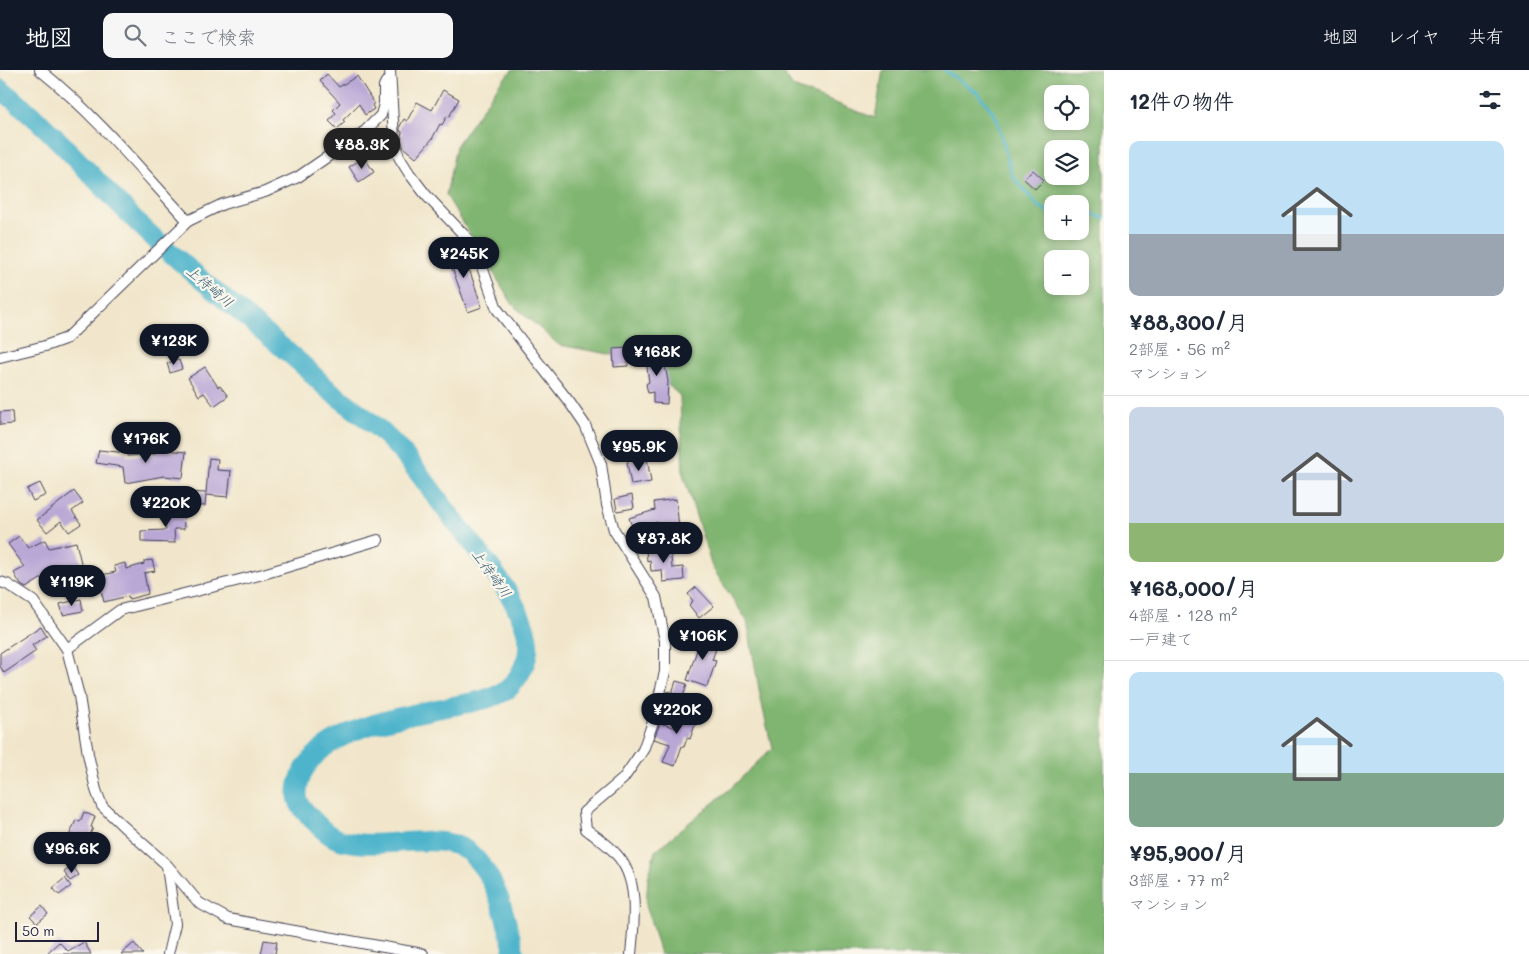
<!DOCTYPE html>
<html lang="ja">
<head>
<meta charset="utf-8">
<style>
  body { margin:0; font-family:Mali,"Klee One",sans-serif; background:#f6f6f7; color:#1f2937; height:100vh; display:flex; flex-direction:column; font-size:19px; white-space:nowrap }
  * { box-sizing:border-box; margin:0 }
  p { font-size:16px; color:#747a83 }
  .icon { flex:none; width:28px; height:28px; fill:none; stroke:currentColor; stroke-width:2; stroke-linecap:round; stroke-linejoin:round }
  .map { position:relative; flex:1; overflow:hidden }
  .details { display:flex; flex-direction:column; background:#fff; width:425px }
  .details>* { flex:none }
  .tools { position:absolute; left:1044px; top:15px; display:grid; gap:10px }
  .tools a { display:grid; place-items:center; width:45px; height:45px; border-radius:10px; background:#fff; box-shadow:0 2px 8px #0003; font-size:25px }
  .scale { position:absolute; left:15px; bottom:12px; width:84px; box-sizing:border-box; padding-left:5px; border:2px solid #22223b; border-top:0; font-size:14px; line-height:18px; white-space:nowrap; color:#22223b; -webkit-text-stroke:4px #fbf7ec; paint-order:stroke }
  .price { position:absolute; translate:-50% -42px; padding:0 11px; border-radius:18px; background:#111827; color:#fff; font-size:16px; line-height:32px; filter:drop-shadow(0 1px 2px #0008) }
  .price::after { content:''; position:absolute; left:50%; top:30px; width:15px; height:11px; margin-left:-8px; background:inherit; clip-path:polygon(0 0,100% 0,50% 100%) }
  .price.current { background:#222; color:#fff }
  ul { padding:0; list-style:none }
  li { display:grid; align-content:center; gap:10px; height:265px; padding:0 25px }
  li+li { border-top:1px solid #e0e1e3 }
  li span { display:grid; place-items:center; height:155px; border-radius:10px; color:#555 }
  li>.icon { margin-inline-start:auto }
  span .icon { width:90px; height:90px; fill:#fffc; stroke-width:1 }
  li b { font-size:21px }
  h2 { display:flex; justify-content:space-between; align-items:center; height:60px; padding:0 25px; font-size:21px }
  header { display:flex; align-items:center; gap:30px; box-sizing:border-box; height:70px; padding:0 25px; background:#111827; color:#fff }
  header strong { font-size:24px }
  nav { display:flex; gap:28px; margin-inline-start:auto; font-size:18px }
  .search { width:350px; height:45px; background:#f6f6f7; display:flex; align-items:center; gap:12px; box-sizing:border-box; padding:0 18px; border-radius:10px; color:#747a83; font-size:19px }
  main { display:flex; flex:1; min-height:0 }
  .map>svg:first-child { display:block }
  .forest { fill:#80b571; stroke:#516c56; fill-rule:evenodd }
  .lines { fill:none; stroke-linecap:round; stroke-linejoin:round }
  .stream { stroke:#4db4cb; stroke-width:3 }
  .river { stroke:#4db4cb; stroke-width:20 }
  .building { fill:#b9a7d6 }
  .minor-casing { stroke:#413f51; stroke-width:12 }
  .minor { stroke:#fff; stroke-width:10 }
  .labels { text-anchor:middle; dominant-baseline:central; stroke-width:4.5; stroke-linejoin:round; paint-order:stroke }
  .water-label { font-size:14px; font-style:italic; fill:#335c75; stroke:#fbf7ec }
</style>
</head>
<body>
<header>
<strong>地図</strong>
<div class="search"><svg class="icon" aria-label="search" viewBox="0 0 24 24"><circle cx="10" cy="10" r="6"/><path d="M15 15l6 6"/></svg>ここで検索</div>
<nav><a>地図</a><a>レイヤ</a><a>共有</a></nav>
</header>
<main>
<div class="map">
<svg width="1104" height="884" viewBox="0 0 1104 884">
  <rect width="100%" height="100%" fill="#fbf7ec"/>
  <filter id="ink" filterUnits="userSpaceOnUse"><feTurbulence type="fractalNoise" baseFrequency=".02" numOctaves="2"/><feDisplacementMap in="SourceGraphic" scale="10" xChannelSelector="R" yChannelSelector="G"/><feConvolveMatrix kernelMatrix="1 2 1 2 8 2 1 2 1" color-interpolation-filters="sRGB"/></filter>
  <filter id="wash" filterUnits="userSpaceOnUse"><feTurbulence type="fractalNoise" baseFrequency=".0096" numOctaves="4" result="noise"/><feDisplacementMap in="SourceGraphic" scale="20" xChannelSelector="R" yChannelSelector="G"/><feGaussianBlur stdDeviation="1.12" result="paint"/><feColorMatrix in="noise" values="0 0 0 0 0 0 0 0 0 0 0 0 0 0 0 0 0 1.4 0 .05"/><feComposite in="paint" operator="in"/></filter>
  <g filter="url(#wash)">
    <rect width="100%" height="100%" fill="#f1e6cb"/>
    <!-- forest -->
    <path class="forest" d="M 512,0 L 782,0 L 793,17 L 875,48 L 883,0 L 1104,0 L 1104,884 L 660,884 L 646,835 L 648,808 L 655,781 L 731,718 L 772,678 L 761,630 L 747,551 L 712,497 L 683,404 L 680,326 L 642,290 L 559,275 L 513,235 L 446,125 L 456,76 L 500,13 ZM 1052,24 L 1080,24 L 1080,51 L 1052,51 ZM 1052,79 L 1080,79 L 1080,106 L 1052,106 ZM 1052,134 L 1080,134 L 1080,161 L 1052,161 ZM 1052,189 L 1080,189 L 1080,216 L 1052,216 Z"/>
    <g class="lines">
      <!-- stream -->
      <g class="stream">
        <path d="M 944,0 L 978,23 L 996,46 L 1009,95 L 1013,107 L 1038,136 L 1052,144"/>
        <path d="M 1080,146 L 1094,145 L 1104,148"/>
      </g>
      <!-- river -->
      <path class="river" d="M 0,19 C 58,62 102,121 155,169 C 201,211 251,250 298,291 C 309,300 318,311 329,320 C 347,334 366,347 383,363 C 409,387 428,416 449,444 C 472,474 532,541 528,580 C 527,594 516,614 505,621 C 492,629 473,632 458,635 C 412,644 326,656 303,702 C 299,711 296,719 298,729 C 300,738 308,745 314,751 C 321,758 326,764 335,768 C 373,785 441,756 471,784 C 499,810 505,848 515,884"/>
    </g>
    <g id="blocks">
      <!-- building -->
      <g class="building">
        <path d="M 327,4 L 339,17 L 357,6 L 374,33 L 372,35 L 374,39 L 365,45 L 359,34 L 343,50 L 345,52 L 337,59 L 329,51 L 336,43 L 333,40 L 340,33 L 320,11 Z"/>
        <path d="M 443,20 L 459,29 L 449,47 L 447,46 L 442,55 L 440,54 L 432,69 L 416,88 L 404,78 L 401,70 L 402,68 L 401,67 L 402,62 L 400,61 L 400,56 L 404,49 L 407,51 L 417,32 L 432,40 Z"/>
        <path d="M 364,87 L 374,102 L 359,112 L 349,97 Z"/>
        <path d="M 1033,100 L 1044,110 L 1035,119 L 1024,109 Z"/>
        <path d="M 458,176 L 462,185 L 464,184 L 482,237 L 468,242 L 446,181 Z"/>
        <path d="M 627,278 L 628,296 L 614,297 L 613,279 Z"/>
        <path d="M 662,281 L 668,311 L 667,334 L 653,333 L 653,322 L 648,323 L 646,314 L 649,312 L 645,284 Z"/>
        <path d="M 179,290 L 182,299 L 170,303 L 167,293 Z"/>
        <path d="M 205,297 L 218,317 L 220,316 L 228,326 L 214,336 L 204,323 L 199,326 L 188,308 Z"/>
        <path d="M 12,341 L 13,354 L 0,355 L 0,342 Z"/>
        <path d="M 156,377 L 165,377 L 165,380 L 186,382 L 183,408 L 164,406 L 125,413 L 123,397 L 96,393 L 99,380 L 127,383 L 127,386 L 155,384 Z"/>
        <path d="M 209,388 L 218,389 L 217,400 L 231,401 L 228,427 L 206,425 L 205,436 L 184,435 L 185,422 L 206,423 Z"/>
        <path d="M 647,388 L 651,412 L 631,415 L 627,392 Z"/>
        <path d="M 40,413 L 46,425 L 33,431 L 27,419 Z"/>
        <path d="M 74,421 L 83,433 L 72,441 L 81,454 L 69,462 L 61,451 L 47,462 L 37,450 Z"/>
        <path d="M 632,425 L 634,438 L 617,441 L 615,429 Z"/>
        <path d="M 676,429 L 679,458 L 675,458 L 676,474 L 663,474 L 662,459 L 658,460 L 657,452 L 633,459 L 629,448 L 655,440 L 654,432 Z"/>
        <path d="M 183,438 L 184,459 L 174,459 L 175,473 L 141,472 L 141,461 L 166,460 L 165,439 Z"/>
        <path d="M 19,466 L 28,478 L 45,470 L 49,478 L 76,472 L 82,497 L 42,508 L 26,518 L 21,515 L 14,503 L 25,497 L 8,474 Z"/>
        <path d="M 670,476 L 672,498 L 683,497 L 684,510 L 663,512 L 662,500 L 651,501 L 650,490 L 647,491 L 646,479 Z"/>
        <path d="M 152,490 L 155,501 L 144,503 L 148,524 L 129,529 L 128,526 L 104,532 L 97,506 L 116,502 L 114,496 L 125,493 L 126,499 L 144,494 L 144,491 Z"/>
        <path d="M 696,517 L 714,536 L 699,548 L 689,535 L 693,531 L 688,524 Z"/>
        <path d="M 81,529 L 83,541 L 63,545 L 60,534 Z"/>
        <path d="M 41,556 L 47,566 L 32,575 L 36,581 L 4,603 L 0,596 L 0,583 Z"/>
        <path d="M 696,565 L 718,573 L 712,590 L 716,591 L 707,617 L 687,610 L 698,577 L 692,574 Z"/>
        <path d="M 676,611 L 687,614 L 680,637 L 665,630 L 668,621 L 672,623 Z"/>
        <path d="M 683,638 L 699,644 L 690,669 L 687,668 L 684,677 L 682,676 L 675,696 L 663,692 L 670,674 L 654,669 L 660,653 L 676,658 Z"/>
        <path d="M 84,742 L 95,747 L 91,757 L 93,758 L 83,780 L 66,773 L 76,750 L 80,752 Z"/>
        <path d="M 47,768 L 54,769 L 64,783 L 45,779 Z"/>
        <path d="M 73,796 L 79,805 L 70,811 L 64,802 Z"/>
        <path d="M 65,808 L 71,816 L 59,825 L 53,818 Z"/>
        <path d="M 42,836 L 48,844 L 37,853 L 30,846 Z"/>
        <path d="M 264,870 L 277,872 L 275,884 L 261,884 Z"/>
        <path d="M 59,872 L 68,881 L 84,872 L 91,884 L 46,884 Z"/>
        <path d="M 134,873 L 143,884 L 121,884 Z"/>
      </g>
    </g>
  </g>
  <g filter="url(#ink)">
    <use href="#blocks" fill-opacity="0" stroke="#413f51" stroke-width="1"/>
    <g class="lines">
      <!-- minor casing -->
      <g class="minor-casing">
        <g id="minor">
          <path d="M 40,0 C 95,44 141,100 188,151"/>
          <path d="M 390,0 L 394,69 L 399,87 L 409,103 L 426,125 L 466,167 L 476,180 L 497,239 L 570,333 L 585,355 L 601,394 L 607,435 L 614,460 L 656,527 L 665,571 L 665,602 L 653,652 L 643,680 L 623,709 L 584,742 L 586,759 C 596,767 608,774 616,784 C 640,809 634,852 631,884"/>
          <path d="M 0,287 L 45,276 L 67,268 L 188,151 L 223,134 L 265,122 L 298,107 L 365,61 L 381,45 L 384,34 L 384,16 L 386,12"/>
          <path d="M 0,512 L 7,514 L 33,531 L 67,579 L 79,626 L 88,684 L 96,720 L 102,736 L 124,757 L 167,795 L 199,833 L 228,849 L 423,884"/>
          <path d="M 67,579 L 120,540 L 263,504 L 378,470"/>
          <path d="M 167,796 L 175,854 L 168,884"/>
        </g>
      </g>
      <!-- minor -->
      <use href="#minor" class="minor"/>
    </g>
  </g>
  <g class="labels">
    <!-- water labels -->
    <g class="water-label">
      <text transform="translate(210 216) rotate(40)">上待崎川</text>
      <text transform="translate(492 503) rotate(54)">上待崎川</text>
    </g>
  </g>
</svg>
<div class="tools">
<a><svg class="icon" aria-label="locate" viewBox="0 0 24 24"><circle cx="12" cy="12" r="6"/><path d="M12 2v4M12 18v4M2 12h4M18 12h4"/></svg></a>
<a><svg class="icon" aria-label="layers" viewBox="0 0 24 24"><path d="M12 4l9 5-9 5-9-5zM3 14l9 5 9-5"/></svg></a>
<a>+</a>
<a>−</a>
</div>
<div class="scale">50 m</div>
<b class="price current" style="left:362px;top:100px">¥88.3K</b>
<b class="price" style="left:464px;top:209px">¥245K</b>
<b class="price" style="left:174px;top:296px">¥123K</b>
<b class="price" style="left:657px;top:307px">¥168K</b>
<b class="price" style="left:146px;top:394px">¥176K</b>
<b class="price" style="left:639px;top:402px">¥95.9K</b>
<b class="price" style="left:166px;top:458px">¥220K</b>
<b class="price" style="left:664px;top:494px">¥87.8K</b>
<b class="price" style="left:72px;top:537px">¥119K</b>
<b class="price" style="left:703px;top:591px">¥106K</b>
<b class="price" style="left:677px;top:665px">¥220K</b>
<b class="price" style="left:72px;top:804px">¥96.6K</b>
</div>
<section class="details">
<h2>12件の物件<svg class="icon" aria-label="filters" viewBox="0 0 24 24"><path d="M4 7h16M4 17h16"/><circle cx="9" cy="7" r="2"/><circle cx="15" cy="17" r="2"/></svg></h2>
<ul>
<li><span style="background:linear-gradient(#bfe0f5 60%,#9aa5b1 0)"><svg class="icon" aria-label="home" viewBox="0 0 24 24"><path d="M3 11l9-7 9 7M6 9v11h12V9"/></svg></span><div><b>¥88,300/月</b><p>2部屋 · 56 m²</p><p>マンション</p></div></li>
<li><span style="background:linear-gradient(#c9d6e8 75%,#8fb573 0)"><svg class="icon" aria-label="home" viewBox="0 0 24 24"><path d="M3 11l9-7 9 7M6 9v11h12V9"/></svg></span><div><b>¥168,000/月</b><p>4部屋 · 128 m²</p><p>一戸建て</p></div></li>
<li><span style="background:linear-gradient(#bfe0f5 65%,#7fa58c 0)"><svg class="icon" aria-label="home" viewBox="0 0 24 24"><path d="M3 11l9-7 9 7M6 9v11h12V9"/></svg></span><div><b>¥95,900/月</b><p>3部屋 · 77 m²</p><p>マンション</p></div></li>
</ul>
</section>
</main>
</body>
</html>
